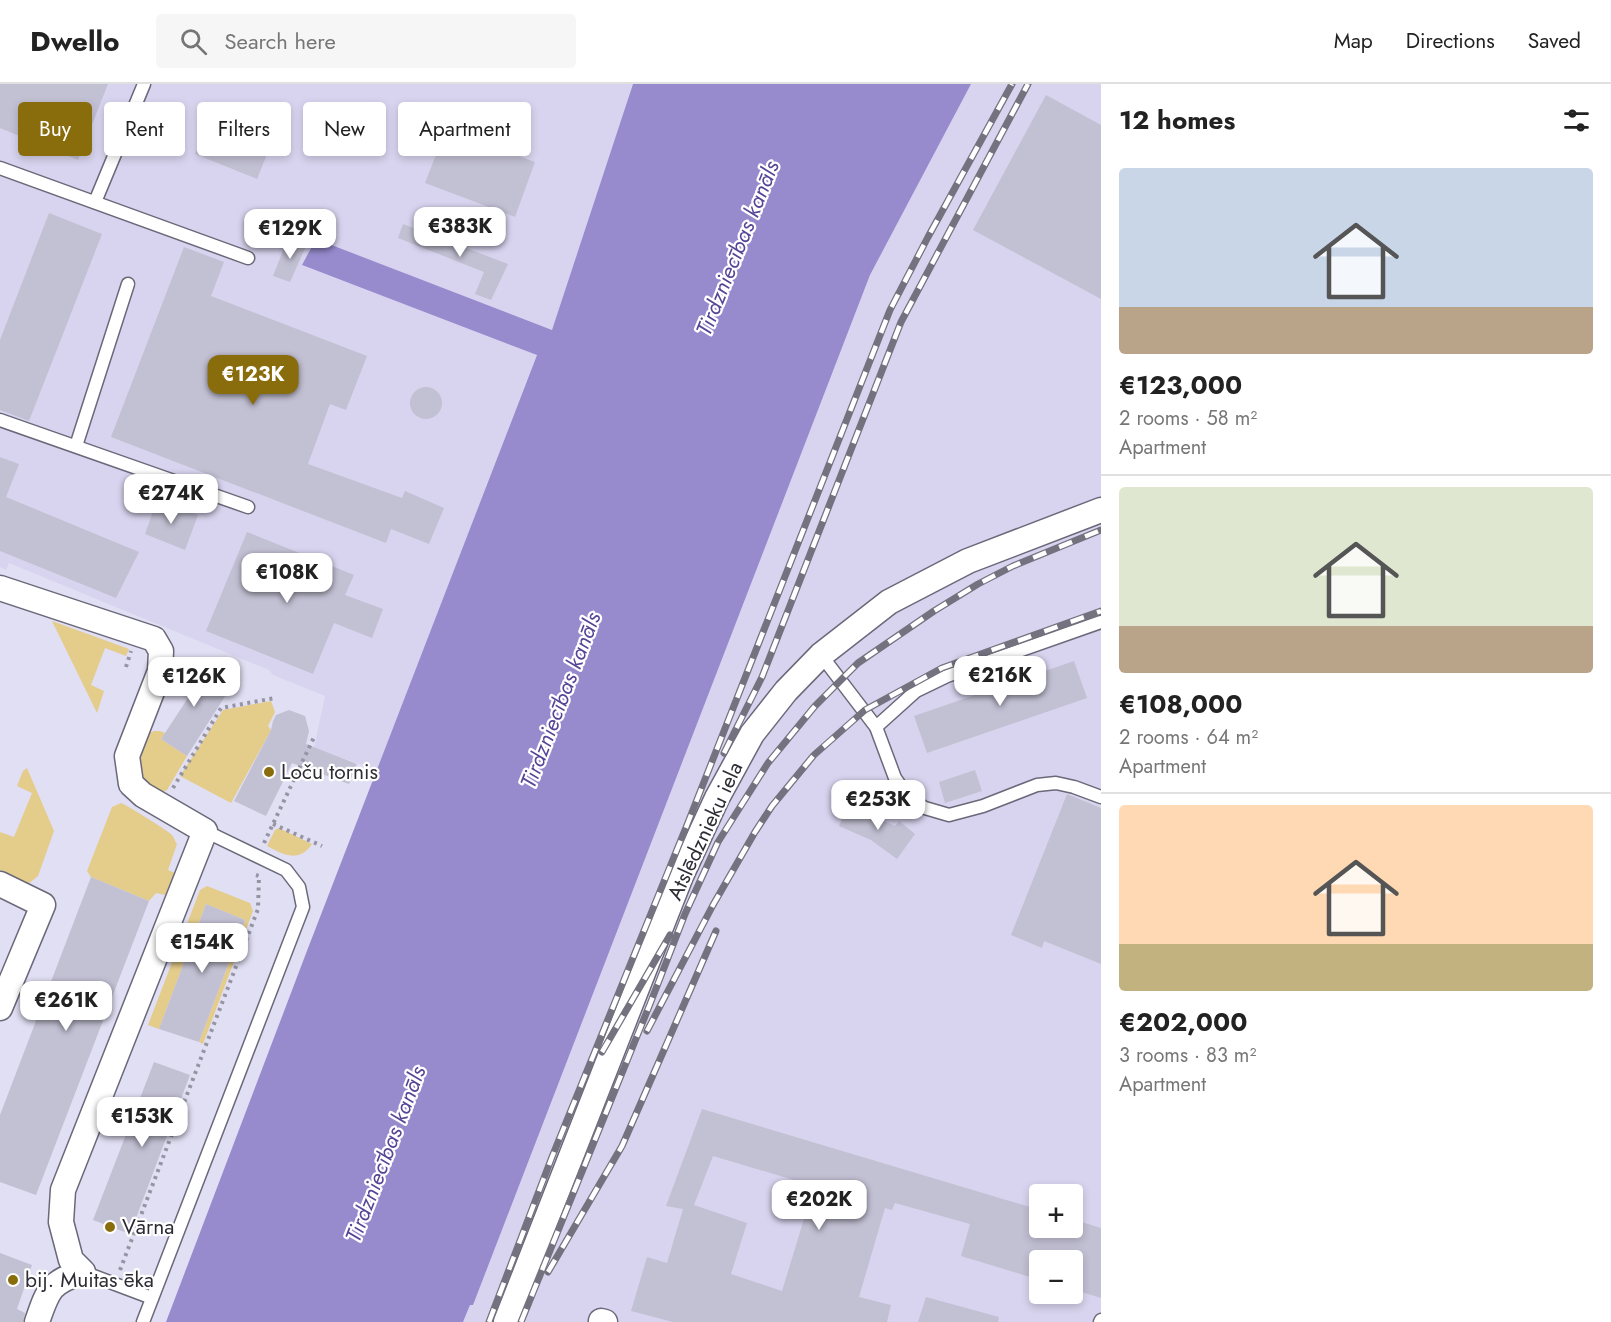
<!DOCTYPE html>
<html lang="en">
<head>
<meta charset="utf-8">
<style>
  body { margin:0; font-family:Jost,sans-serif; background:#f6f6f6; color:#222; height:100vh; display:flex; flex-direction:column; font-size:22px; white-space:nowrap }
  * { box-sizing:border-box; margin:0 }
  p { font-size:20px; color:#767676 }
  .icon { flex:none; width:33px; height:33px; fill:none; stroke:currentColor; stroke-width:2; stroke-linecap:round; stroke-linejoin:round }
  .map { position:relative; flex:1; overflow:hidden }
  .sheet { display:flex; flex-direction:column; background:#fff; width:510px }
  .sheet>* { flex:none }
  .top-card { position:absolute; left:18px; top:18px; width:570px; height:54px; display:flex; gap:12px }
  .controls { position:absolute; left:1029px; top:1100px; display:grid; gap:12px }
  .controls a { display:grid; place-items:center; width:54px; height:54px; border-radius:6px; background:#fff; box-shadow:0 3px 9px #0003; font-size:30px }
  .price { position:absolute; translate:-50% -51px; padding:0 14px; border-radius:12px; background:#fff; color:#222; font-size:20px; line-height:39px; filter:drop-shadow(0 2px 3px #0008) }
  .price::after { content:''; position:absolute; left:50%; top:36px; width:18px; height:14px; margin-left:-9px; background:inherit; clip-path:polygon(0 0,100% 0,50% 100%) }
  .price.active { background:#896d0d; color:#fff }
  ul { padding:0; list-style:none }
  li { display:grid; align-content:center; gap:12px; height:318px; padding:0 18px }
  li+li { border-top:2px solid #e0e0e0 }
  li span { display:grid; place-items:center; height:186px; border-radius:6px; color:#555 }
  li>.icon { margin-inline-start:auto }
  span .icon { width:108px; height:108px; fill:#fffc; stroke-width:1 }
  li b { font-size:26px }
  h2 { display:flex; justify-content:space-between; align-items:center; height:72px; padding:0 18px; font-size:26px }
  .pill { padding:0 21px; border-radius:6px; background:#fff; box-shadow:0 3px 9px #0003; font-size:21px; line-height:54px }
  .pill.active { background:#896d0d; color:#fff }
  header { display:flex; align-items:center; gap:36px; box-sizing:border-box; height:84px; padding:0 30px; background:#fff; border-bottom:2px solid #e0e0e0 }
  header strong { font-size:28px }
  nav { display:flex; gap:33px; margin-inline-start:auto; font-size:21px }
  .search { width:420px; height:54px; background:#f6f6f6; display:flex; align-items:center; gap:15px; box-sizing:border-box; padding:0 21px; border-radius:6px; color:#767676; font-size:22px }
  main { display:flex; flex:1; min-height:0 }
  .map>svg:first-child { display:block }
  .built { fill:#d8d4ef; fill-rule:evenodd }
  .green { fill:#e4cc8b }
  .water { fill:#978bce }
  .building { fill:#c2c0d3; fill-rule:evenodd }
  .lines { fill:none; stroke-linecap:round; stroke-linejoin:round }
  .lane-casing { stroke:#6a6879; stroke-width:15 }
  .street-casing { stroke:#6a6879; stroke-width:27 }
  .path { stroke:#9594a3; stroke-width:4; stroke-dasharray:3 4.5; stroke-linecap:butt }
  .lane { stroke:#fff; stroke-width:12 }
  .street { stroke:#fff; stroke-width:24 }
  .rail-casing { stroke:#74727f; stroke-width:7 }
  .rail { stroke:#fff; stroke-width:4.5; stroke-dasharray:14; stroke-linecap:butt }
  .poi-dot { fill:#896d0d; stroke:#fff; stroke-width:2 }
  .labels { text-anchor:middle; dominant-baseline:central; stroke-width:4.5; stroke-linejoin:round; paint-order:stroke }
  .poi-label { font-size:21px; fill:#2d2c34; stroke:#fff; text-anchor:start }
  .street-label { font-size:21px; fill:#2d2c34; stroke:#fff }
  .water-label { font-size:22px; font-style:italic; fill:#584496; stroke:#fff }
</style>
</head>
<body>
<header>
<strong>Dwello</strong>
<div class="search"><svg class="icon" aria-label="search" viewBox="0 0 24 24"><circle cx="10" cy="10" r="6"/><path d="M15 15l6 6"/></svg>Search here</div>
<nav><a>Map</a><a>Directions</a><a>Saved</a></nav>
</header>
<main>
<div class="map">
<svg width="1101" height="1238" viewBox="0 0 1101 1238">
  <rect width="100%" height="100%" fill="#e1dff3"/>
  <!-- built -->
  <g class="built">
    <path d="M 0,0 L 633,0 L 552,246 L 316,155 L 303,182 L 537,270 L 377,686 L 314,664 L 325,612 L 273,591 L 269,586 L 9,479 L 6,486 L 0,483 Z"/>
    <path d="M 971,0 L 1101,0 L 1101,1238 L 463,1238 L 470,1221 L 473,1220 L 870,191 ZM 1040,1110 L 1072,1110 L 1072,1143 L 1040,1143 ZM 1040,1176 L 1072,1176 L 1072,1209 L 1040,1209 Z"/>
  </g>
  <!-- green -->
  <g class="green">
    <path d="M 52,537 L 129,565 L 126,572 L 105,564 L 91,601 L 104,607 L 97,629 Z"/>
    <path d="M 271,617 L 275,628 L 268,642 L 271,646 L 231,719 L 180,692 L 223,626 Z"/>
    <path d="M 154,647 L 160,647 L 165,649 L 161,655 L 187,672 L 167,706 L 163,708 C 134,700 139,672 147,650 Z"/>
    <path d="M 27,684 L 54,747 L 38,792 L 28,800 L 0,786 L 0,748 L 14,753 L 32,709 L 17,702 L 23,687 Z"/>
    <path d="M 121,719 C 125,720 170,748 172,751 C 173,752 176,759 177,760 L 168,786 L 175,789 L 165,811 L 156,809 L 149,817 L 91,793 L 87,787 L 112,723 Z"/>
    <path d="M 279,744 L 312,760 C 299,779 284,771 267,762 L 275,746 Z"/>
    <path d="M 207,802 L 250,819 L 253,827 L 203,960 L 199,958 L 245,836 L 206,820 L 159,945 L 148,941 L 200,806 Z"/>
  </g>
  <!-- water -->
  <path class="water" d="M 633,0 L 971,0 L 870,191 L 473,1221 L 470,1221 L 463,1238 L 166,1238 L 305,872 L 537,271 L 302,181 L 316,155 L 552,246 Z"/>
  <!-- building -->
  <g class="building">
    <path d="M 0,0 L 108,0 L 78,76 L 0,44 Z"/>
    <path d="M 1046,11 L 1101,41 L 1101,215 L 973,146 Z"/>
    <path d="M 215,18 L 278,43 L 257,95 L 195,70 Z"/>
    <path d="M 446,45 L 535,78 L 515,133 L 425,99 Z"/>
    <path d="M 49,129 L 102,150 L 29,337 L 0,326 L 0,256 Z"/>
    <path d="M 403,140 L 508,180 L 491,216 L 475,210 L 484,188 L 398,154 Z"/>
    <path d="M 288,154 L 307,160 L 290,198 L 273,192 Z"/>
    <path d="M 184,163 L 224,178 L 211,212 L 367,272 L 346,326 L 330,320 L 308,380 L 402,414 L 405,407 L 444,424 L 429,460 L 391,445 L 386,459 L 111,353 Z"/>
    <circle cx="426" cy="319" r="16"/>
    <path d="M 0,373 L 19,380 L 6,413 L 139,468 L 116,514 L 0,467 Z"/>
    <path d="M 157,416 L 198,431 L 185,466 L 145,450 Z"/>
    <path d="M 247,448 L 354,491 L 345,511 L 383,525 L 372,554 L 334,539 L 313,590 L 206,547 Z"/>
    <path d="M 184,577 L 229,606 L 187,672 L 161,655 L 192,608 L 172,595 Z"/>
    <path d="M 1074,577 L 1087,614 L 927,669 L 914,632 Z"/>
    <path d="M 289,626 L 305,632 L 309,647 L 306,660 L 357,680 L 349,700 L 292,679 L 266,732 L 234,717 L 271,646 L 273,637 L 276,631 Z"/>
    <path d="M 975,686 L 982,707 L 945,719 L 939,698 Z"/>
    <path d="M 1067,710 L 1101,724 L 1101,880 L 1044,857 L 1042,864 L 1011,851 Z"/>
    <path d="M 848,721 L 895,742 L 899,737 L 915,750 L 897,775 L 871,756 L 839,742 Z"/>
    <path d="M 91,793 L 149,817 L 36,1111 L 0,1098 L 0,1031 Z"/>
    <path d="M 206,820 L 245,836 L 199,958 L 159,945 Z"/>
    <path d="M 154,978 L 190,991 L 130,1150 L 93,1136 Z"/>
    <path d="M 702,1025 L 1040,1126 L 1040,1143 L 1072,1143 L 1072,1135 L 1101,1144 L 1101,1214 L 1072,1205 L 1072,1176 L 1040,1176 L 1040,1196 L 961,1172 L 970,1140 L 895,1119 L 892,1126 L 885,1124 L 859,1213 L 891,1221 L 887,1238 L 673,1238 L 631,1227 L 647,1173 L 667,1179 L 683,1125 L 666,1122 ZM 713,1072 L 814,1102 L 782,1207 L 731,1190 L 747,1139 L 694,1121 Z"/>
    <path d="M 0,1169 L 32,1181 L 17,1225 L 25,1229 L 23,1238 L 0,1238 Z"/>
    <path d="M 926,1213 L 999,1233 L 998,1238 L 918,1238 Z"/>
  </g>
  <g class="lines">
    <!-- lane casing -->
    <g class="lane-casing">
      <g id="lane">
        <path d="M 0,84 L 248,174"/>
        <path d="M 95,118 L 144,0"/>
        <path d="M 0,336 L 248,423"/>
        <path d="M 76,362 L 128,200"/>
        <path d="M 821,571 L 876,643 L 895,694 L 909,714 L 925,724 L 949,731 L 983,722 L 1037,701 L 1056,699 L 1074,703 L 1101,713"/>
        <path d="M 876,643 L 916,607 L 947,592 L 1101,538"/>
        <path d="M 83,1188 L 152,1214"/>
        <path d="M 143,1238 L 303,823 L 299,803 L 286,786 L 205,747"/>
        <path d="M 1100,1238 L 1101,1236"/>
      </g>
    </g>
    <!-- street casing -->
    <g class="street-casing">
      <g id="street">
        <path d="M 0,504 L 154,555 L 161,567 L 160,587 L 127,672 L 131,700 L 143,711 L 205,747 L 63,1106 L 61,1138 L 71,1176 L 83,1188 C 50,1198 48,1206 37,1238"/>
        <path d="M 0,800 L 43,821 L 0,924"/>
        <path d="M 601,1237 L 605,1238"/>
        <path d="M 506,1238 L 681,792 L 717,714 L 752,650 L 786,607 L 821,571 L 889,518 L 968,477 L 1101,426"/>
      </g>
    </g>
    <!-- path -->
    <g class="path">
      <path d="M 126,583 L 131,567"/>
      <path d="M 173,704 L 221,624 L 275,614"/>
      <path d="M 273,740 L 322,762"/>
      <path d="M 264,759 L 315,651"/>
      <path d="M 120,1186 L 258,825 L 259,792 L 256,791"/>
    </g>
    <!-- lane -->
    <use href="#lane" class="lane"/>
    <!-- street -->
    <use href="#street" class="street"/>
    <!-- rail casing -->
    <g class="rail-casing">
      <g id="rail">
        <path d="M 724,669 L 762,593 L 901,238 L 1028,0"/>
        <path d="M 647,947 L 713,821 L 755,748 L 772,722 L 814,671 L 865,626 L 942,584 L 1101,527"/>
        <path d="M 602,968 L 670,851"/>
        <path d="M 548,1188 L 622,1062 L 716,847"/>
        <path d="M 489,1238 L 552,1073 L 687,741 L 890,226 L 928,153 L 1012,0"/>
        <path d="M 521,1238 L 650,920 L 685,830 L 718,758 L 768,679 L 815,622 L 858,579 L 934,527 L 978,500 L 1013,482 L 1101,446"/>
      </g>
    </g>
    <!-- rail -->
    <use href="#rail" class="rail"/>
  </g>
  <!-- markers -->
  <g class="poi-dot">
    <circle cx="269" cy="688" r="6"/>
    <circle cx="110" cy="1143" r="6"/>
    <circle cx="13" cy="1196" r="6"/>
  </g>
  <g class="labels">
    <!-- poi labels -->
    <g class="poi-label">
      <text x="281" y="688">Loču tornis</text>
      <text x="122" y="1143">Vārna</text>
      <text x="25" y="1196">bij. Muitas ēka</text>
    </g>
    <!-- street labels -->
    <g class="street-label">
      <text transform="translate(705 747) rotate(-65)">Atslēdznieku iela</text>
    </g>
    <!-- water labels -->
    <g class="water-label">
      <text transform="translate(737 164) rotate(-68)">Tirdzniecības kanāls</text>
      <text transform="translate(560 616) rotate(-69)">Tirdzniecības kanāls</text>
      <text transform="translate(385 1070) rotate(-69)">Tirdzniecības kanāls</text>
    </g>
  </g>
</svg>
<div class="controls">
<a>+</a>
<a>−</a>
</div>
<b class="price" style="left:460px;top:174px">€383K</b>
<b class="price" style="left:290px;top:176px">€129K</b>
<b class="price active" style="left:253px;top:322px">€123K</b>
<b class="price" style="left:171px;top:441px">€274K</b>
<b class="price" style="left:287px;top:520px">€108K</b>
<b class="price" style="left:1000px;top:623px">€216K</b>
<b class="price" style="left:194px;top:624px">€126K</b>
<b class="price" style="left:878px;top:747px">€253K</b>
<b class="price" style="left:202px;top:890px">€154K</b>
<b class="price" style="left:66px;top:948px">€261K</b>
<b class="price" style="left:142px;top:1064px">€153K</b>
<b class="price" style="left:819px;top:1147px">€202K</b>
<div class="top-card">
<a class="pill active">Buy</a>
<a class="pill">Rent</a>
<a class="pill">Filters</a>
<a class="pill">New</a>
<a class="pill">Apartment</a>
</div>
</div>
<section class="sheet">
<h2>12 homes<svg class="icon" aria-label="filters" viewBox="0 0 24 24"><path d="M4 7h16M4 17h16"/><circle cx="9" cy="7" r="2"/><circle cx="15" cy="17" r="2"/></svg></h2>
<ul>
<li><span style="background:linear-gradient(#c9d6e8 75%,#b9a48a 0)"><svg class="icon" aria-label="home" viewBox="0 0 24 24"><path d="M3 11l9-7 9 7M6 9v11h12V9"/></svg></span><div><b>€123,000</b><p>2 rooms · 58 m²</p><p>Apartment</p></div></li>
<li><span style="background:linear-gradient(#dfe7d0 75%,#b9a48a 0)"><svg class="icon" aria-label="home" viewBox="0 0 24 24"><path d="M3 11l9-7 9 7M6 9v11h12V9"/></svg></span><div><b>€108,000</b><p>2 rooms · 64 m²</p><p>Apartment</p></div></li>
<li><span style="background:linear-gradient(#ffd9b3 75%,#c2b280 0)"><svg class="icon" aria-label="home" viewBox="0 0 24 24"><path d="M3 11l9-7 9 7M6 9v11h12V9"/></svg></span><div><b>€202,000</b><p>3 rooms · 83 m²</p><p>Apartment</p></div></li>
</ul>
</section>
</main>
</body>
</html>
